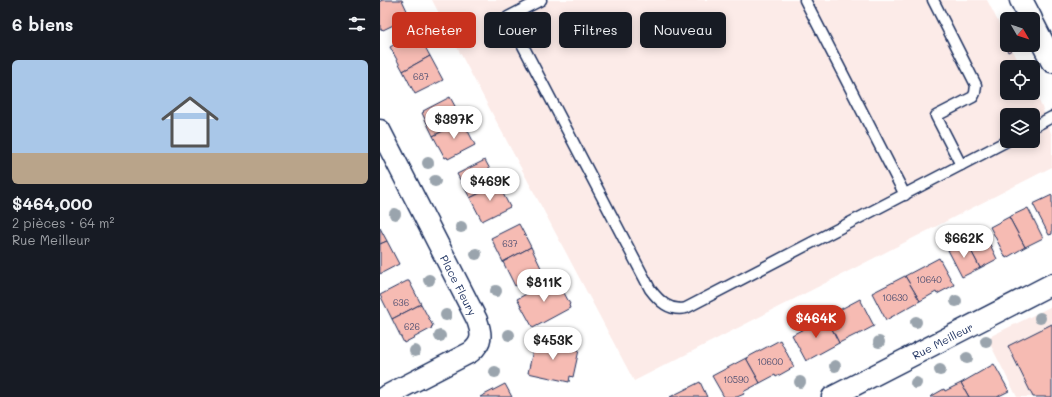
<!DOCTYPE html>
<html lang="fr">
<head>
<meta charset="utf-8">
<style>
  body { margin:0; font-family:Mali,sans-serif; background:#242831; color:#f1f3f6; height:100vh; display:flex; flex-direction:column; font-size:15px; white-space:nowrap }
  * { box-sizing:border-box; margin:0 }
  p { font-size:13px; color:#9ea1a6 }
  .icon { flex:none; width:22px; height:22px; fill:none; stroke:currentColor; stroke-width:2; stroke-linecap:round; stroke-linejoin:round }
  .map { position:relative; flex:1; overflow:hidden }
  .details { display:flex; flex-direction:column; background:#171b24; width:380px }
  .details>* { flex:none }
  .banner { position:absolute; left:12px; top:12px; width:380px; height:36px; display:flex; gap:8px }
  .needle { width:26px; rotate:129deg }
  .fabs { position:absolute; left:620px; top:12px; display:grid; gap:8px }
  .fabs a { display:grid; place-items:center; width:40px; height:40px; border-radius:6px; background:#171b24; box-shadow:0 2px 10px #0003; font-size:20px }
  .price { position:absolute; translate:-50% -34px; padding:0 9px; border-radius:14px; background:#fff; color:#222; font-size:13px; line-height:26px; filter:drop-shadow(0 1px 2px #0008) }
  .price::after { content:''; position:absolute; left:50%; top:24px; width:12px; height:9px; margin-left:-6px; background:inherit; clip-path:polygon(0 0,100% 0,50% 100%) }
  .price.active { background:#c8321e; color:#fff }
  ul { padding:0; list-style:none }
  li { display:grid; align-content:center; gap:8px; height:212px; padding:0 12px }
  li+li { border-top:1px solid #363941 }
  li span { display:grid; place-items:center; height:124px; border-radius:6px; color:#555 }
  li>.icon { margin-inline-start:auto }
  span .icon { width:72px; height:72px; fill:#fffc; stroke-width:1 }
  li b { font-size:17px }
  h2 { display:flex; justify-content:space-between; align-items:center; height:48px; padding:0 12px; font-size:17px }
  .tag { padding:0 14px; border-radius:6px; background:#171b24; box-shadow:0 2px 10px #0003; font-size:14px; line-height:36px }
  .tag.active { background:#c8321e; color:#fff }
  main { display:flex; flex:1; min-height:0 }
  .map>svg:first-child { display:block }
  .built { fill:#fcebe8; fill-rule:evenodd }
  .building { fill:#f6bbb3; stroke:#1b2f5e }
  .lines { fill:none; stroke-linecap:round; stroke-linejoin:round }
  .service-casing { stroke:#1b2f5e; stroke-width:13 }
  .minor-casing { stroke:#1b2f5e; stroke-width:23 }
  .primary-casing { stroke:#1b2f5e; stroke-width:25 }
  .service { stroke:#fff; stroke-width:10 }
  .minor { stroke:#fff; stroke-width:20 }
  .primary { stroke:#fff; stroke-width:22 }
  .tree { fill:#9aa4ad }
  .labels { text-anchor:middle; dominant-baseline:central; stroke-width:4; stroke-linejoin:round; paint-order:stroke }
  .number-label { font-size:9px; fill:#525273 }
  .street-label { font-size:11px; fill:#1b2f5e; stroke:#fff }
</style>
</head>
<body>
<main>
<section class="details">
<h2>6 biens<svg class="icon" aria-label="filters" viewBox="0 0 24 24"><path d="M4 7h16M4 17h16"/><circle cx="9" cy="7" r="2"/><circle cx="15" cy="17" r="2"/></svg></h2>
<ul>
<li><span style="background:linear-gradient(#a9c7e8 75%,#b9a48a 0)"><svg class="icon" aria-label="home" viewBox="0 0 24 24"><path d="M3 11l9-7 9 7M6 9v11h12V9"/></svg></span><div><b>$464,000</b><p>2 pièces · 64 m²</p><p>Rue Meilleur</p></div></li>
</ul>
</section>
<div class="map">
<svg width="672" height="397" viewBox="0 0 672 397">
  <rect width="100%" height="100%" fill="#fff"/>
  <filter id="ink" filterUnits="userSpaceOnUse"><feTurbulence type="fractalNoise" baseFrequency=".025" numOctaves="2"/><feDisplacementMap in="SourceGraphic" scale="8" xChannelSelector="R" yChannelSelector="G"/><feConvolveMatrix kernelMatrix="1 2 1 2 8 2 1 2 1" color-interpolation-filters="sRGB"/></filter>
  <g filter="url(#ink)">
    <!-- built -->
    <g class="built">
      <path d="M 52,0 L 607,0 L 627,39 L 627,45 L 630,45 L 641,67 L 627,67 L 627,93 L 653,93 L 653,90 L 662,107 L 672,136 L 672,167 L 254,381 ZM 627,115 L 653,115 L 653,141 L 627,141 Z"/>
      <path d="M 672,306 L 672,397 L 637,397 L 607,338 Z"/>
    </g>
    <!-- building -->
    <g class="building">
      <path d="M 3,0 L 22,0 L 30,17 L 3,30 L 2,29 L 0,30 L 0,1 Z"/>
      <path d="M 37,32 L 50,56 L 23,71 L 10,47 Z"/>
      <path d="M 627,40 L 627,45 L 629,45 L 632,50 L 628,52 L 623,42 Z"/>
      <path d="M 50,56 L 63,80 L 35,94 L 23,71 Z"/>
      <path d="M 70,97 L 83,121 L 53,136 L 42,113 L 44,112 L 43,111 Z"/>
      <path d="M 83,121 L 95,145 L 68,159 L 67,157 L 65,158 L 53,136 Z"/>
      <path d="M 105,160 L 118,184 L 90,198 L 77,174 Z"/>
      <path d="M 118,184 L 130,207 L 102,221 L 90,198 Z"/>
      <path d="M 672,195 L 672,234 L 669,235 L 653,204 Z"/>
      <path d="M 648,208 L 663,238 L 645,247 L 629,217 Z"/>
      <path d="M 629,217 L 645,247 L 626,258 L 610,227 Z"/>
      <path d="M 139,224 L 151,247 L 123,262 L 111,238 Z"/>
      <path d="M 0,228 L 7,241 L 0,244 Z"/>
      <path d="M 604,232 L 617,259 L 600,268 L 586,241 Z"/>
      <path d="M 7,241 L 19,264 L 0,274 L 0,244 Z"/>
      <path d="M 586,241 L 600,268 L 582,277 L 568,250 Z"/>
      <path d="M 151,247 L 163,272 L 135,286 L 123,262 Z"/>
      <path d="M 559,258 L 574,285 L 557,294 L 556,292 L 540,301 L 525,276 Z"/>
      <path d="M 525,276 L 540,301 L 506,320 L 492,293 Z"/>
      <path d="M 176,278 L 190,304 L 189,305 L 190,308 L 153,328 L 137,299 Z"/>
      <path d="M 27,281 L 29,281 L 41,304 L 12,319 L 0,295 Z"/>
      <path d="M 480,299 L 494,326 L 477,335 L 477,334 L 459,343 L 446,317 Z"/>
      <path d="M 41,304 L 53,326 L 51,327 L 52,328 L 24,343 L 12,319 Z"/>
      <path d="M 446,317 L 459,343 L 426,361 L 412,335 Z"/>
      <path d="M 672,324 L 672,397 L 653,397 L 628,346 Z"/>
      <path d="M 400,340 L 414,367 L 396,377 L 395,375 L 380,383 L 366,358 Z"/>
      <path d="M 155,341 L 199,350 L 193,377 L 190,376 L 189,382 L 148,373 Z"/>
      <path d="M 366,358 L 380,383 L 363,392 L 364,394 L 357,397 L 344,397 L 332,376 Z"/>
      <path d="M 614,364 L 629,391 L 617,397 L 589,397 L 581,383 Z"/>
      <path d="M 320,382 L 327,397 L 290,397 Z"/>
      <path d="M 581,383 L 589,397 L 550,397 L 564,389 L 565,391 Z"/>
      <path d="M 125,384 L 132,397 L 100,397 Z"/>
    </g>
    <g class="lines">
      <!-- service casing -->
      <g class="service-casing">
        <g id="service">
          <path d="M 161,0 L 128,17 L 270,289 C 279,301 290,312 306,308 L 479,218 L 627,141"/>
          <path d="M 425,0 L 525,195"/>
          <path d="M 553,0 L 596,85 L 595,93 L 593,97 L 556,116 L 581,165"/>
          <path d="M 653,127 L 672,117"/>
        </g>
      </g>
      <!-- minor casing -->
      <g class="minor-casing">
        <g id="minor">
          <path id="s1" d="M 0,130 L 97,320 C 102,334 103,342 91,352 L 4,397"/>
          <path id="s2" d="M 452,397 L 672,284"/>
        </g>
      </g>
      <!-- primary casing -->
      <g class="primary-casing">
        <g id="primary">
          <path d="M 641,0 L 651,19"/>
          <path d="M 653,24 L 672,61"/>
        </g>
      </g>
      <!-- service -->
      <use href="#service" class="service"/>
      <!-- minor -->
      <use href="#minor" class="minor"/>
      <!-- primary -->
      <use href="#primary" class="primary"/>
    </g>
    <!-- trees -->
    <g class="tree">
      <circle cx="48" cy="163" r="6"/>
      <circle cx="55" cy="181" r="6"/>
      <circle cx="15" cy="214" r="6"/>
      <circle cx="81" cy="227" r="6"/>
      <circle cx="96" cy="254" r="6"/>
      <circle cx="49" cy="280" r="6"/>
      <circle cx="116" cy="291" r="6"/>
      <circle cx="576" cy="301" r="6"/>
      <circle cx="66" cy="315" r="6"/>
      <circle cx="660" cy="318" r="6"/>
      <circle cx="536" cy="322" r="6"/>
      <circle cx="129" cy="335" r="6"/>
      <circle cx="60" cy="336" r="6"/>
      <circle cx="606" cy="341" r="6"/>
      <circle cx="499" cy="342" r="6"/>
      <circle cx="35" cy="351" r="6"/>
      <circle cx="587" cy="358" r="6"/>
      <circle cx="455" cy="366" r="6"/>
      <circle cx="560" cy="370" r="6"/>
      <circle cx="115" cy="372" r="6"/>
      <circle cx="420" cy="382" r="6"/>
      <circle cx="536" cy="383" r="6"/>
    </g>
  </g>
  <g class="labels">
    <!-- number labels -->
    <g class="number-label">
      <text x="41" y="76">687</text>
      <text x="130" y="243">637</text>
      <text x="549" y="279">10640</text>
      <text x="515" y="297">10630</text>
      <text x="21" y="302">636</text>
      <text x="32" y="326">626</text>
      <text x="390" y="361">10600</text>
      <text x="356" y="379">10590</text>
    </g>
    <!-- street labels -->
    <g class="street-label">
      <text stroke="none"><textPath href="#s1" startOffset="174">Place Fleury</textPath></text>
      <text stroke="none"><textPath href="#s2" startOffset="124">Rue Meilleur</textPath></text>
    </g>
  </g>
</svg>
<div class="fabs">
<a><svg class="needle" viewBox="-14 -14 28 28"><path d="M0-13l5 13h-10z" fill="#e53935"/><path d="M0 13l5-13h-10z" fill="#9ea1a6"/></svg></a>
<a><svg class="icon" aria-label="locate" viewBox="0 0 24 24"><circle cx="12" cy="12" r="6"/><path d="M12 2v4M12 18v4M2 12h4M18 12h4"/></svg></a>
<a><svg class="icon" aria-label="layers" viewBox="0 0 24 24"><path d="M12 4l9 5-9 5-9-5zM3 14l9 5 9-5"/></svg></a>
</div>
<b class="price" style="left:74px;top:140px">$397K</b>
<b class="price" style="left:110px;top:202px">$469K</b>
<b class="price" style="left:584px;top:259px">$662K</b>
<b class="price" style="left:164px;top:303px">$811K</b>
<b class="price active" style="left:436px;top:339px">$464K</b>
<b class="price" style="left:173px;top:361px">$453K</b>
<div class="banner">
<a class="tag active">Acheter</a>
<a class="tag">Louer</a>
<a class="tag">Filtres</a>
<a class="tag">Nouveau</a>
</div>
</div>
</main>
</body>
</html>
